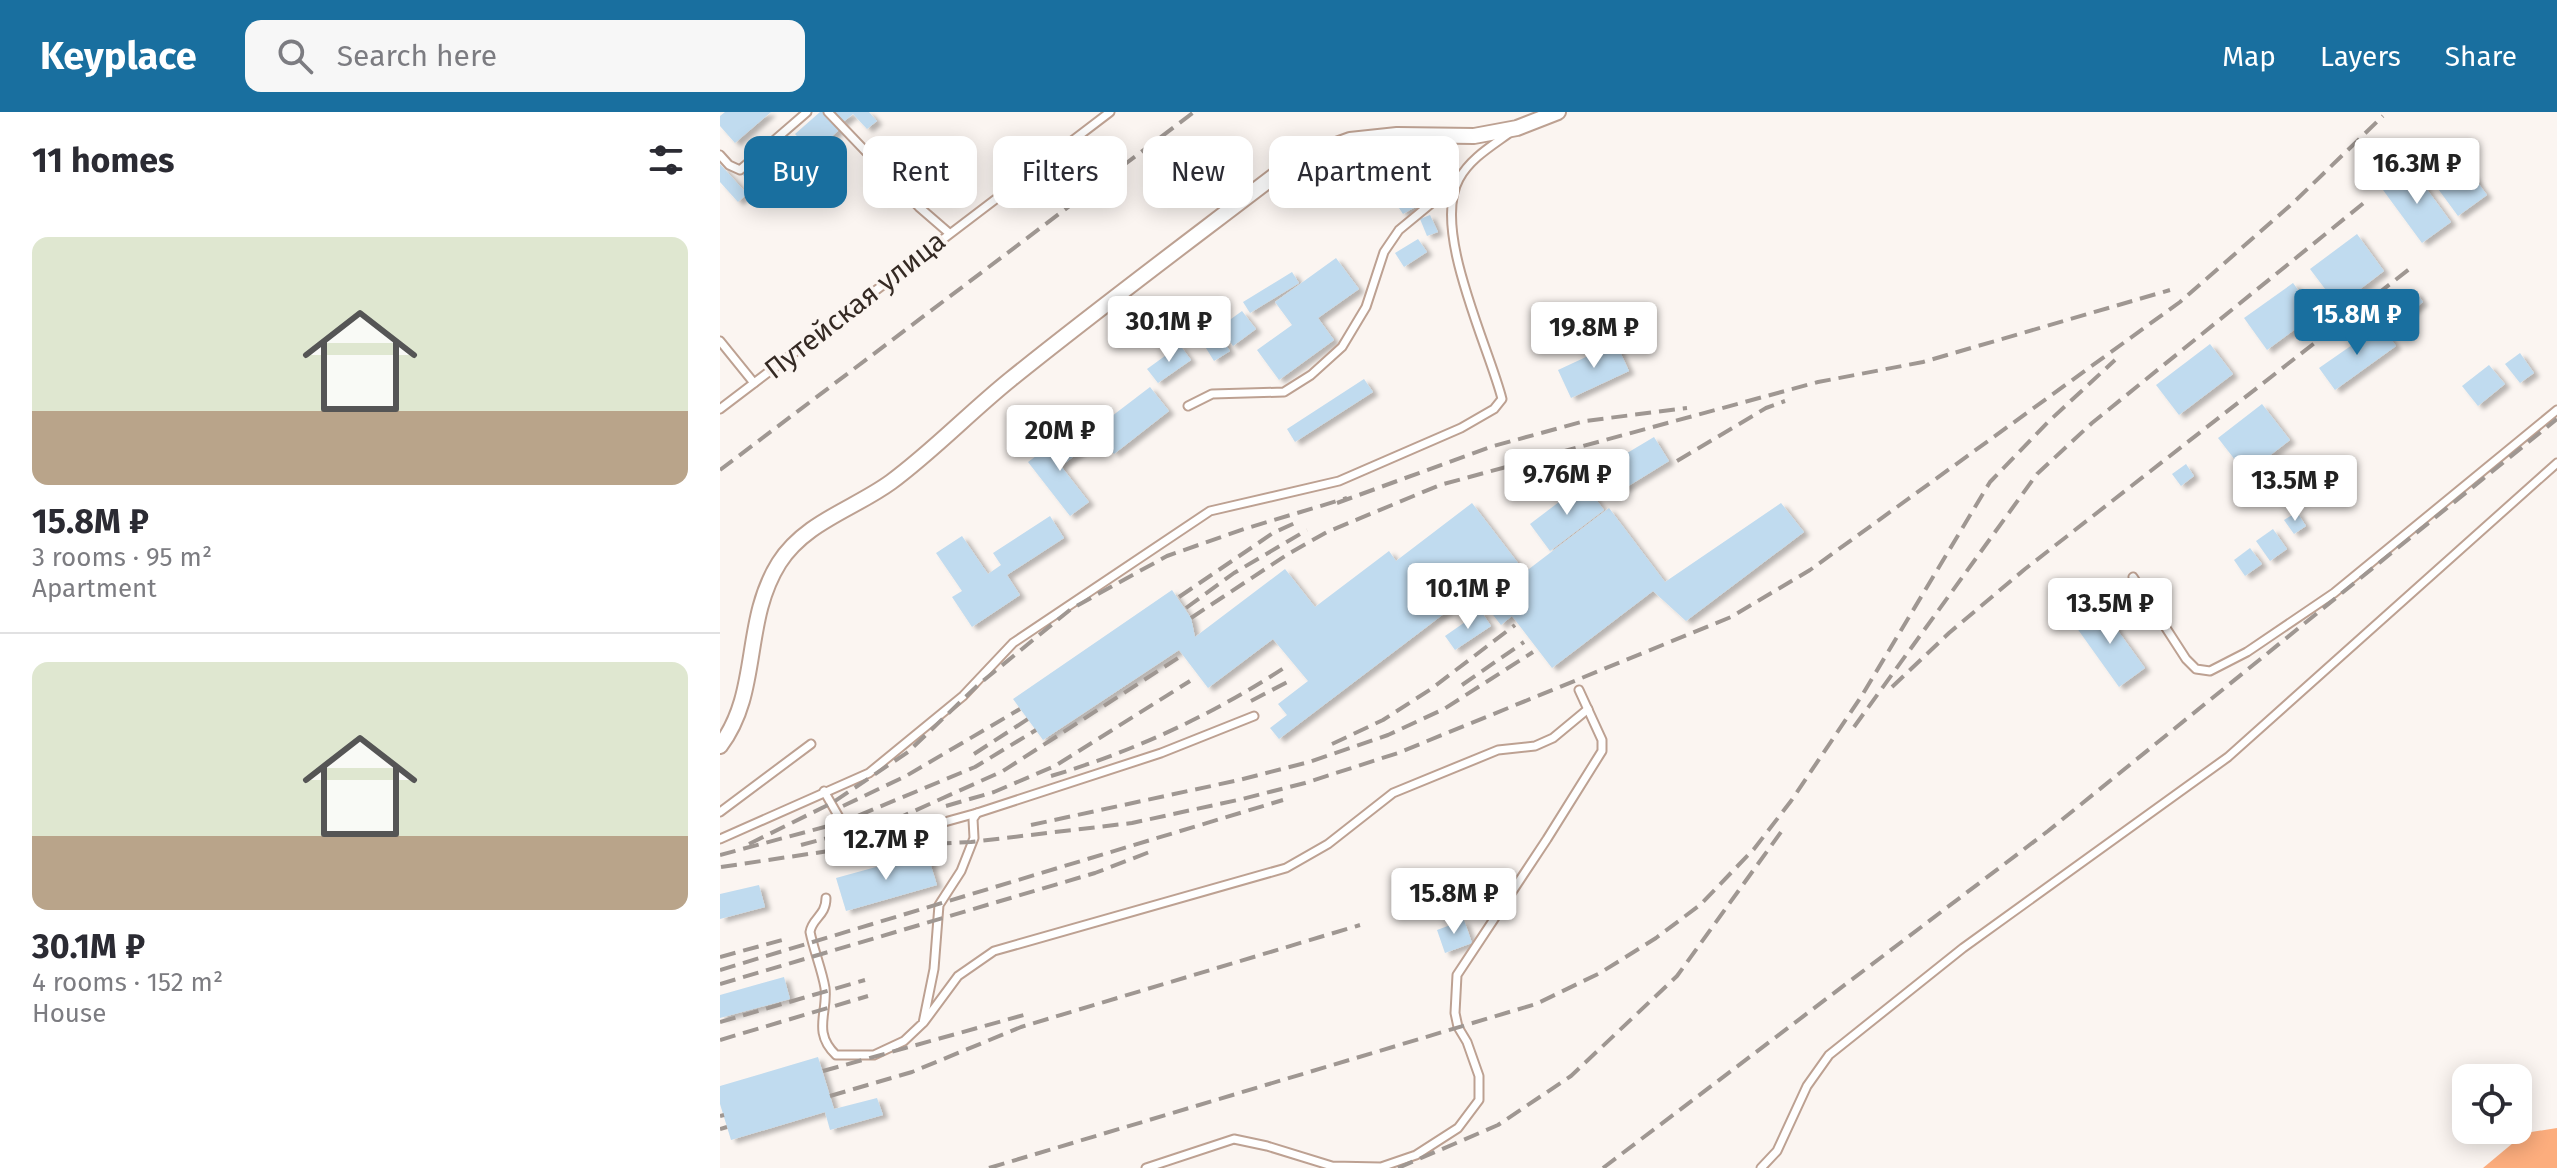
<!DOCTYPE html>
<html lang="en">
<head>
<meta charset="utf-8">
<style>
  body { margin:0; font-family:"Fira Sans",sans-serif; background:#f7f7f7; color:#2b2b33; height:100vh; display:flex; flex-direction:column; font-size:30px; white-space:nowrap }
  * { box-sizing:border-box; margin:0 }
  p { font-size:26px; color:#7c7c81 }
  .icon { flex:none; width:44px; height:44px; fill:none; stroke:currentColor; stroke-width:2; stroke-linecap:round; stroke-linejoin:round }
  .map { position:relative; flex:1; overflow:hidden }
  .drawer { display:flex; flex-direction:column; background:#fff; width:720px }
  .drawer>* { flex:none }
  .banner { position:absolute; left:24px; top:24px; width:760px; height:72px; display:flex; gap:16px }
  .buttons { position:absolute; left:1732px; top:952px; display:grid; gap:16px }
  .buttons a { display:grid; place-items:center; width:80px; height:80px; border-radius:16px; background:#fff; box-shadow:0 4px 20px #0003; font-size:40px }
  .price { position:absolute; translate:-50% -68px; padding:0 18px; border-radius:8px; background:#fff; color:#222; font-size:26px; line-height:52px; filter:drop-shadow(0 2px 4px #0008) }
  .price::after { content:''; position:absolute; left:50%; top:48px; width:24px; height:18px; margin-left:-12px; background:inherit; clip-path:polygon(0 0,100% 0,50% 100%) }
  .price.current { background:#196f9f; color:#fff }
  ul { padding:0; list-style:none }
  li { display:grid; align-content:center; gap:16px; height:424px; padding:0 32px }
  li+li { border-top:2px solid #e1e1e2 }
  li span { display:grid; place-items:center; height:248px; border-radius:16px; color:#555 }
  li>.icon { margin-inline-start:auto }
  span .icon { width:144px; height:144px; fill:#fffc; stroke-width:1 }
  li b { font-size:34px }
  h2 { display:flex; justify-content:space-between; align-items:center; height:96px; padding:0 32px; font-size:34px }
  .pill { padding:0 28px; border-radius:16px; background:#fff; box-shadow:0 4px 20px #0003; font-size:28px; line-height:72px }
  .pill.current { background:#196f9f; color:#fff }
  header { display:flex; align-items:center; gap:48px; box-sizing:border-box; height:112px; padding:0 40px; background:#196f9f; color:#fff }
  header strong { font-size:38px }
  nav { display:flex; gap:44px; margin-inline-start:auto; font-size:28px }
  .search { width:560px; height:72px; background:#f7f7f7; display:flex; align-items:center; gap:20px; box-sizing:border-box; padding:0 28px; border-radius:16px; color:#7c7c81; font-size:30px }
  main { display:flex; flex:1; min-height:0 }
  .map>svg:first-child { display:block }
  .water { fill:#fcad7d }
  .building { fill:#c0dbef; filter:url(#shadow) }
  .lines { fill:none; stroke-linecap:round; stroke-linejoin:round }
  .lane-casing { stroke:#bda192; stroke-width:11 }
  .street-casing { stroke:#bda192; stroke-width:18 }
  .lane { stroke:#fff; stroke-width:7 }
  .street { stroke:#fff; stroke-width:14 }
  .rail { stroke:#9f9792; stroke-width:4; stroke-dasharray:16 8; stroke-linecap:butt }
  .labels { text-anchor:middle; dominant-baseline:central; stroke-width:7; stroke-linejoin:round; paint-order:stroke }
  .street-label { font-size:28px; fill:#352a24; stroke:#fbf5f1 }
</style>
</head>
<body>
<header>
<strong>Keyplace</strong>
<div class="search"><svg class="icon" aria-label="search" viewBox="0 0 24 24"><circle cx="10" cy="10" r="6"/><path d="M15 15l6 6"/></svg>Search here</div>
<nav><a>Map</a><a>Layers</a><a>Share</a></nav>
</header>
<main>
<section class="drawer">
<h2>11 homes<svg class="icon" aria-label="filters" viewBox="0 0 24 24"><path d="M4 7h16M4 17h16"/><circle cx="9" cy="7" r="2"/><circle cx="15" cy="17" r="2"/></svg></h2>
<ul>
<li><span style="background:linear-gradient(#dfe7d0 70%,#b9a48a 0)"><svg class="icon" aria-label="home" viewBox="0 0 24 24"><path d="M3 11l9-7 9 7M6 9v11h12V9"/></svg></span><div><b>15.8M ₽</b><p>3 rooms · 95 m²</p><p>Apartment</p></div></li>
<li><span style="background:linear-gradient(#dfe7d0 70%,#b9a48a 0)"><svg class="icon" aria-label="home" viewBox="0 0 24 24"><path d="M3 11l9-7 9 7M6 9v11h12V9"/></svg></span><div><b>30.1M ₽</b><p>4 rooms · 152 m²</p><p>House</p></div></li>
</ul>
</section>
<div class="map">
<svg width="1837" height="1056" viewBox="0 0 1837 1056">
  <defs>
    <filter id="shadow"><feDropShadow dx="5.5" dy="3.5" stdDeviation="2" flood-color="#0004"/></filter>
  </defs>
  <rect width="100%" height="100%" fill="#fbf5f1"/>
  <!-- water -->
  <path class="water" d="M 1837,1016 L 1837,1056 L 1763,1056 L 1805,1021 Z"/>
  <!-- building -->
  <g class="building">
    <path d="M 5,0 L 51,0 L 15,31 L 0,14 L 0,4 Z"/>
    <path d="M 100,0 L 103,0 L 119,18 L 93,41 L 75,22 Z"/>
    <path d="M 110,0 L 149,0 L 157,9 L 147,17 L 133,2 L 121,12 Z"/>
    <path d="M 1728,30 L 1767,83 L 1738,104 L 1699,51 Z"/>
    <path d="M 45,42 L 61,60 L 38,80 L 22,62 Z"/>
    <path d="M 0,52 L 27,82 L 18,90 L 0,70 Z"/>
    <path d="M 1692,57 L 1731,110 L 1702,131 L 1663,78 Z"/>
    <path d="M 701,80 L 706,89 L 683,102 L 677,93 Z"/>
    <path d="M 710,103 L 718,120 L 707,124 L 700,107 Z"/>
    <path d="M 1637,122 L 1664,159 L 1618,194 L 1590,157 Z"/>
    <path d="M 698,127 L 707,140 L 684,155 L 675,141 Z"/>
    <path d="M 616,146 L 639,177 L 598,206 L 614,228 L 559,268 L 537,238 L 572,213 L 555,190 Z"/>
    <path d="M 572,160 L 579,171 L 530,201 L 523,190 Z"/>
    <path d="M 1573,171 L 1596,202 L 1547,238 L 1524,206 Z"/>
    <path d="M 1696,180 L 1703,190 L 1687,203 L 1679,193 Z"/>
    <path d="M 522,199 L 536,217 L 513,234 L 500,215 Z"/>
    <path d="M 1661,213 L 1676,234 L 1615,278 L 1599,256 Z"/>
    <path d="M 496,218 L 510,239 L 494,249 L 481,228 Z"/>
    <path d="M 896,231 L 909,259 L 851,286 L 838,258 Z"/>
    <path d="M 1490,232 L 1513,262 L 1459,303 L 1436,273 Z"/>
    <path d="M 460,233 L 471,248 L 438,271 L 427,257 Z"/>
    <path d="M 1800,241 L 1814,261 L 1800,271 L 1785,252 Z"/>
    <path d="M 1769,253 L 1785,272 L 1758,294 L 1742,274 Z"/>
    <path d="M 644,267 L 653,280 L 575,330 L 567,317 Z"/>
    <path d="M 430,275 L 449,299 L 394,342 L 375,317 Z"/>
    <path d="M 1542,292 L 1570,328 L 1526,362 L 1498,326 Z"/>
    <path d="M 347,321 L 361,339 L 341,354 L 369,390 L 350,404 L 308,350 Z"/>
    <path d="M 934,325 L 949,349 L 902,378 L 887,353 Z"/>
    <path d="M 1466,352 L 1474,364 L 1461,374 L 1452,362 Z"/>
    <path d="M 864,371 L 884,398 L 830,439 L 810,412 Z"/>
    <path d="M 752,391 L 805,460 L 889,396 L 945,470 L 1061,391 L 1084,420 L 966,509 L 933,479 L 832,556 L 792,504 L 781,513 L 754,479 L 559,627 L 550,616 L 567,603 L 558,592 L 588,569 L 553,527 L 488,576 L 459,538 L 323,628 L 293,587 L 452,478 L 471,506 L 475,525 L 565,457 L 595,495 L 669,439 L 676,449 Z"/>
    <path d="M 1577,400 L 1586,414 L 1574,422 L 1564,408 Z"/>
    <path d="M 330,404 L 344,426 L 287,463 L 300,483 L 252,515 L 232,485 L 242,479 L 216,441 L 242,424 L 268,462 L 281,453 L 273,441 Z"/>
    <path d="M 1553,417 L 1567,437 L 1550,449 L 1536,429 Z"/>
    <path d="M 1530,436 L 1542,452 L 1525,464 L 1514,448 Z"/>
    <path d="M 1380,494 L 1425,556 L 1399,575 L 1354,512 Z"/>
    <path d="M 761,499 L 771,514 L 735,538 L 725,524 Z"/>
    <path d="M 207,741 L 217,773 L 126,799 L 116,766 Z"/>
    <path d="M 39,773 L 45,795 L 0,807 L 0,782 Z"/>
    <path d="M 744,808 L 752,831 L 725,841 L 717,818 Z"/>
    <path d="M 64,865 L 70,887 L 0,906 L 0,883 Z"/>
    <path d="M 98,945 L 114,997 L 157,986 L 163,1003 L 110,1018 L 105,1000 L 11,1028 L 0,992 L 0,974 Z"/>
  </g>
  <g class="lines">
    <!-- lane casing -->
    <g class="lane-casing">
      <g id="lane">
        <path d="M 108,0 L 199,95 L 229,121"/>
        <path d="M 0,43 L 9,53 L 20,58 L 87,0"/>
        <path d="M 0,229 L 34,271"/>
        <path d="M 468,294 L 492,282 L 564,280 L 591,263 L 622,235 L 646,195 L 664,140 L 679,118 L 736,71"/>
        <path d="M 0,297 L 390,0"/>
        <path d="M 1413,465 L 1466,547 L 1476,557 L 1490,559 L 1527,540 L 1614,481 L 1837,298"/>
        <path d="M 104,679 L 128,721 L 163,727 L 257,701"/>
        <path d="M 0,700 L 91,632"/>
        <path d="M 0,727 L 149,661 L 243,584 L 293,531 L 490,399 L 619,369 L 741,316 L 774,297 L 782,287 C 769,235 711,118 739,67 C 750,47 770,35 788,22"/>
        <path d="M 106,786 C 106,804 92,806 90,820 C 94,839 102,858 105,876 C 108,901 92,920 116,943 L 154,943 L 184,929 L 203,911 L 214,857 L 219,793 L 241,759 L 254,726 L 253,707 L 257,701 L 441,641 L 534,604"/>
        <path d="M 204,910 L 238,864 L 274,839 L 566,756 L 608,732 L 673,681 L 778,638 L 815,634 L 833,626 L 868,597"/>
        <path d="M 426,1056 L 514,1027 L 547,1034 L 612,1054 L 661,1055 L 696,1043 L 738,1016 L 759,988 L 759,964 L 747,930 L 738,915 L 735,901 L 737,863 L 827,727 L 882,639 L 882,628 L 859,578"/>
        <path d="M 1041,1056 L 1057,1039 L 1087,974 L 1109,943 L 1243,836 L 1508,645 L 1837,351"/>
      </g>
    </g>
    <!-- street casing -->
    <g class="street-casing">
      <path id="street" d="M 0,634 C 41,580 22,510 59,451 C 85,410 134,397 171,370 C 213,339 250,300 291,267 C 384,192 480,121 575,48 L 630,28 L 677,23 L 754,24 L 797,16 L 838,0"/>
    </g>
    <!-- lane -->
    <use href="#lane" class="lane"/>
    <!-- street -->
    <use href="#street" class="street"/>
    <!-- rail -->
    <g class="rail">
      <path d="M 957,349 L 1046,296 L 1065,289"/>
      <path d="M 0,358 L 474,0"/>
      <path d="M 617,391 L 770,335 L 865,309 L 967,296"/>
      <path d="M 459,485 L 553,421 L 577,410"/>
      <path d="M 466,496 L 514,461 L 587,418"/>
      <path d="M 471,506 L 568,442 L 607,420 L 720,373 L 1098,270 L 1203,250 L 1450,178"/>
      <path d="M 742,573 L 804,530"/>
      <path d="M 1172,575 L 1229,521 L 1305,457 L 1692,155"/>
      <path d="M 531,589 L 573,567"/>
      <path d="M 1134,615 L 1317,362 L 1372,311 L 1645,90"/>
      <path d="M 612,632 L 663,608 L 711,577 L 795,513"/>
      <path d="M 254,642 L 308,607"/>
      <path d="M 331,664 C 415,639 494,602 567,554"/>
      <path d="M 123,694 L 186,664 L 300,597"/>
      <path d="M 226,694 L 274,680 L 335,654 L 470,569"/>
      <path d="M 311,713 L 519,668 L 589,650 L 668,623 L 724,597 L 813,540"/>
      <path d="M 29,732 L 112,691 L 188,640 L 258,573 L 351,497 L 447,444 L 524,417 L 627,386"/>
      <path d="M 81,733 L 172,709 L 283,659 L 458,546"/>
      <path d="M 0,743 L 123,710 L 255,655 L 316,618"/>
      <path d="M 1,755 L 129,736 L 251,730 L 412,711 L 522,687 L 585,671 L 678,641 L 1011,505 L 1090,458 L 1460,190 L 1573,91 L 1663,4"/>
      <path d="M 0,845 L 66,827"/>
      <path d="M 0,858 L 563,688"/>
      <path d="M 0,872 L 375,761 L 432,739"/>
      <path d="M 0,910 L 145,868"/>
      <path d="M 0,928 L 148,884"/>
      <path d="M 103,959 L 311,901"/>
      <path d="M 110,984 L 192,960 L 301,915 L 640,813"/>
      <path d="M 0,1004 L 4,1003"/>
      <path d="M 0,1017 L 7,1015"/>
      <path d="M 269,1056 L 816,892 L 880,861 L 936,826 L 980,793 L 1034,737 L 1071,689 L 1141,585 L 1270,370 L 1328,310 L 1395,248"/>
      <path d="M 678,1056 L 778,1013 L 851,964 L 957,864 L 1061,720"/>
      <path d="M 883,1056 L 1328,719 L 1837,307"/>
    </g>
  </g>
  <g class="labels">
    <!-- street labels -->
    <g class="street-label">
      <text transform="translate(135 193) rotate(-38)">Путейская улица</text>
    </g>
  </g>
</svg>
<div class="buttons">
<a><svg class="icon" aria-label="locate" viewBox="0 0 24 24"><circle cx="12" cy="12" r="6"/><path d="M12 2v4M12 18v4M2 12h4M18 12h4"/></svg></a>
</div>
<b class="price" style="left:1697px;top:94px">16.3M ₽</b>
<b class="price current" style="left:1637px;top:245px">15.8M ₽</b>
<b class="price" style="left:449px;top:252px">30.1M ₽</b>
<b class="price" style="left:874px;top:258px">19.8M ₽</b>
<b class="price" style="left:340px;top:361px">20M ₽</b>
<b class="price" style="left:847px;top:405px">9.76M ₽</b>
<b class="price" style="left:1575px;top:411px">13.5M ₽</b>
<b class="price" style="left:748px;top:519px">10.1M ₽</b>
<b class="price" style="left:1390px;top:534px">13.5M ₽</b>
<b class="price" style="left:166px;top:770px">12.7M ₽</b>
<b class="price" style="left:734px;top:824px">15.8M ₽</b>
<div class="banner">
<a class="pill current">Buy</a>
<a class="pill">Rent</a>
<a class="pill">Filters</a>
<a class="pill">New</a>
<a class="pill">Apartment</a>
</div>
</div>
</main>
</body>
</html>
